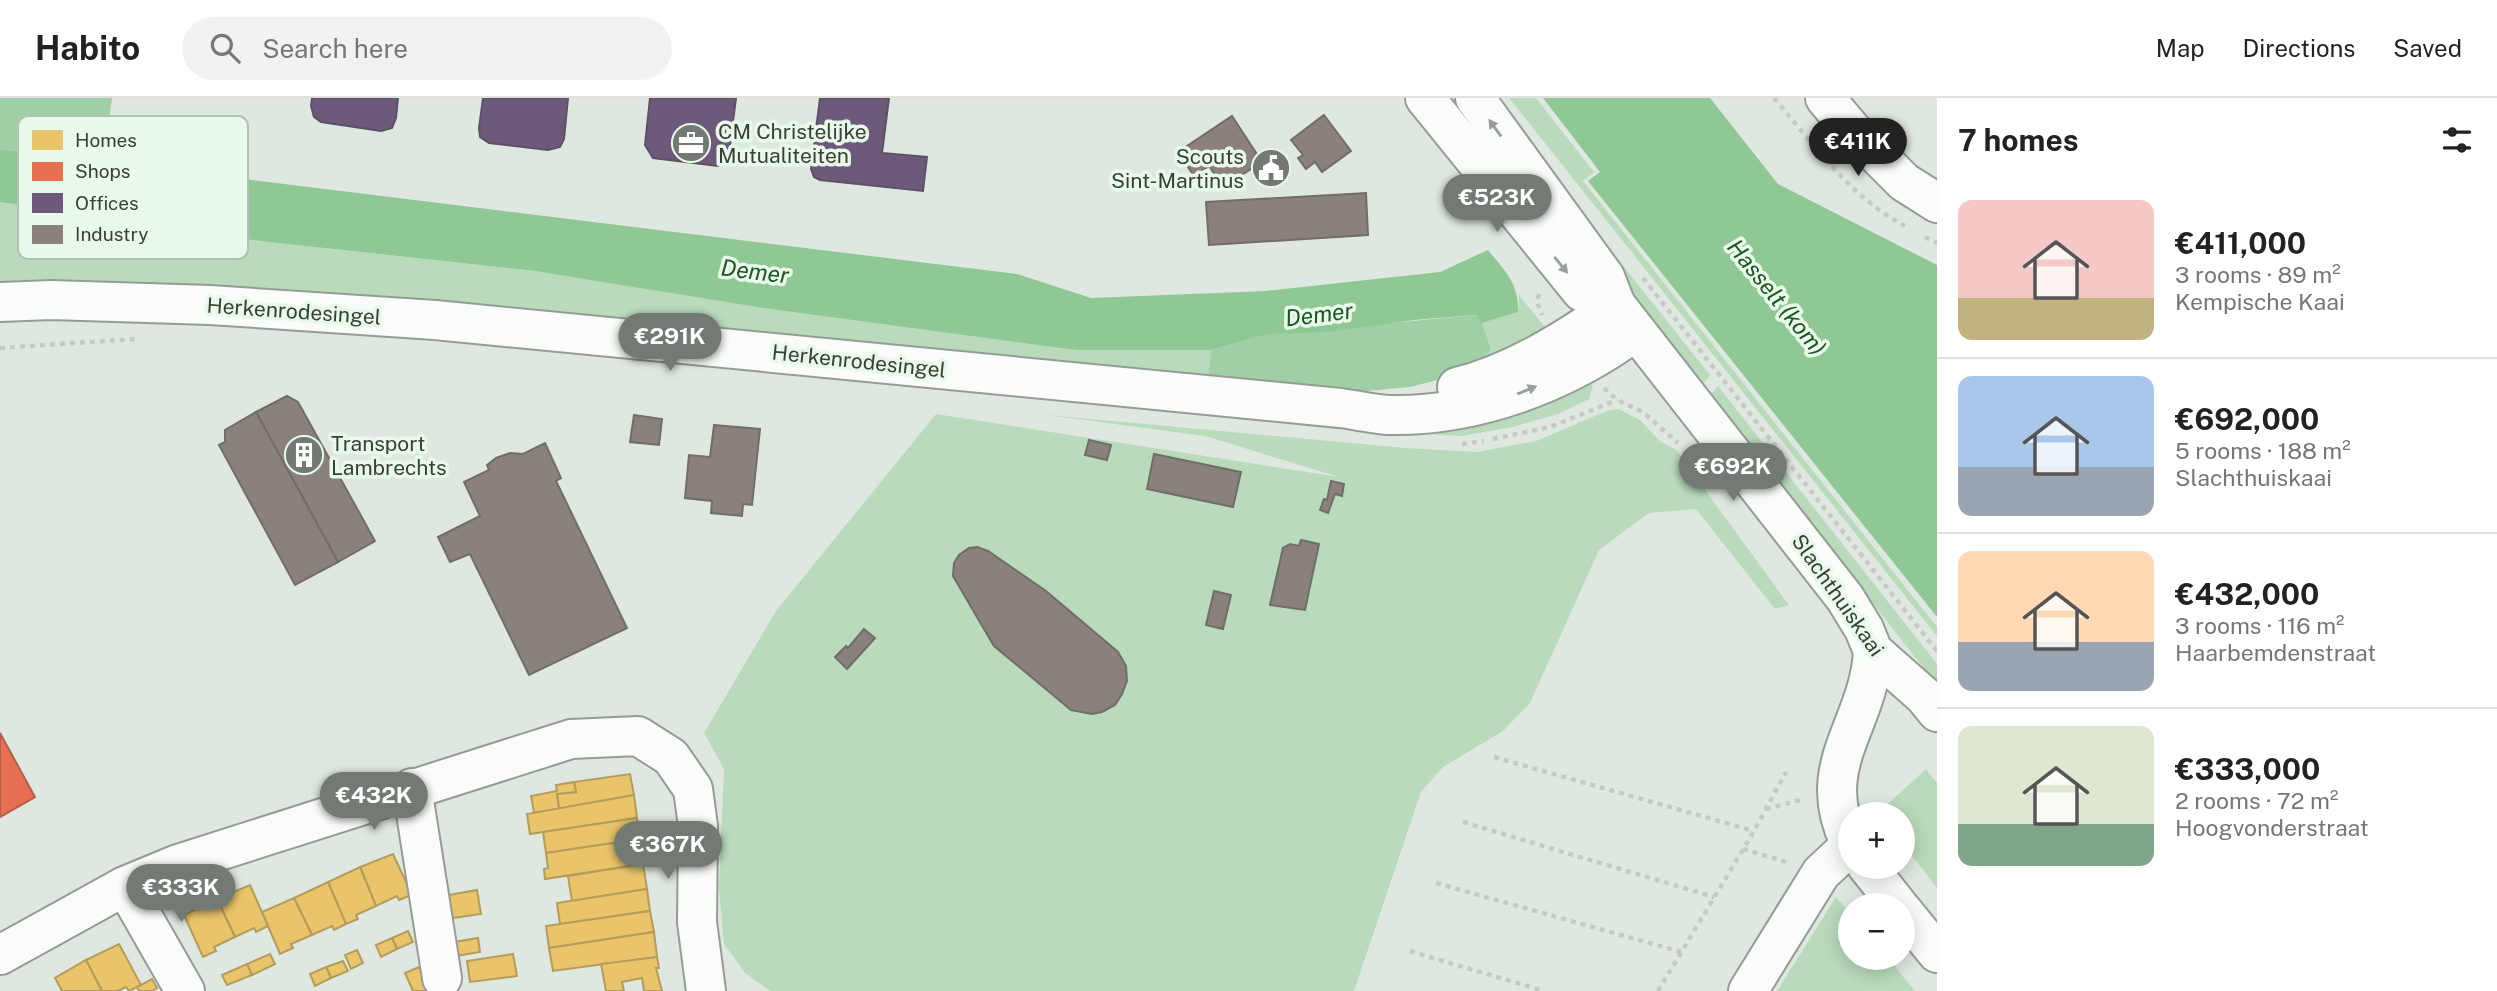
<!DOCTYPE html>
<html lang="en">
<head>
<meta charset="utf-8">
<style>
  body { margin:0; font-family:"Public Sans",sans-serif; background:#f2f2f2; color:#222; height:100vh; display:flex; flex-direction:column; font-size:26px; white-space:nowrap }
  * { box-sizing:border-box; margin:0 }
  p { font-size:23px; color:#767676 }
  .icon { flex:none; width:38px; height:38px; fill:none; stroke:currentColor; stroke-width:2; stroke-linecap:round; stroke-linejoin:round }
  .map { position:relative; flex:1; overflow:hidden }
  .sheet { display:flex; flex-direction:column; background:#fff; width:560px }
  .sheet>* { flex:none }
  .tools { position:absolute; left:1838px; top:704px; display:grid; gap:14px }
  .tools a { display:grid; place-items:center; width:77px; height:77px; border-radius:50%; background:#fff; box-shadow:0 4px 18px #0003; font-size:35px }
  .price { position:absolute; translate:-50% -60px; padding:0 16px; border-radius:24px; background:#727a73; color:#fff; font-size:23px; line-height:46px; filter:drop-shadow(0 2px 4px #0008) }
  .price::after { content:''; position:absolute; left:50%; top:42px; width:21px; height:16px; margin-left:-10px; background:inherit; clip-path:polygon(0 0,100% 0,50% 100%) }
  .price.active { background:#222; color:#fff }
  ul { padding:0; list-style:none }
  li { display:flex; align-items:center; gap:21px; height:175px; padding:0 21px }
  li+li { border-top:2px solid #e0e0e0 }
  li span { display:grid; place-items:center; flex:none; width:196px; height:140px; border-radius:14px; color:#555 }
  li>.icon { margin-inline-start:auto }
  span .icon { width:84px; height:84px; fill:#fffc; stroke-width:1 }
  li b { font-size:30px }
  h2 { display:flex; justify-content:space-between; align-items:center; height:84px; padding:0 21px; font-size:30px }
  header { display:flex; align-items:center; gap:42px; box-sizing:border-box; height:98px; padding:0 35px; background:#fff; border-bottom:2px solid #e0e0e0 }
  header strong { font-size:33px }
  nav { display:flex; gap:38px; margin-inline-start:auto; font-size:24px }
  .search { width:490px; height:63px; background:#f2f2f2; display:flex; align-items:center; gap:18px; box-sizing:border-box; padding:0 24px; border-radius:38px; color:#767676; font-size:26px }
  main { display:flex; flex:1; min-height:0 }
  .map>svg:first-child { display:block }
  .green { fill:#b9dbbc }
  .forest { fill:#a0cfa5 }
  .water { fill:#8fc895 }
  .homes { fill:#e9c46a; stroke:#b49c5b; stroke-width:2 }
  .shops { fill:#e76f51; stroke:#b2614a; stroke-width:2 }
  .offices { fill:#6d597a; stroke:#5d5166; stroke-width:2 }
  .industry { fill:#8a817c; stroke:#716d68; stroke-width:2 }
  .lines { fill:none; stroke-linecap:round; stroke-linejoin:round }
  .minor-casing { stroke:#959c96; stroke-width:42 }
  .path { stroke:#c7c9c7; stroke-width:4.5; stroke-dasharray:5 5; stroke-linecap:butt }
  .minor { stroke:#fafcfa; stroke-width:38 }
  .oneway { fill:#999e9a }
  .labels { text-anchor:middle; dominant-baseline:central; stroke-width:7; stroke-linejoin:round; paint-order:stroke }
  .poi-label { font-size:21px; fill:#383f39; stroke:#e8f9e9; text-anchor:start }
  .street-label { font-size:21px; fill:#383f39; stroke:#e8f9e9 }
  .water-label { font-size:23px; font-style:italic; fill:#1e5426; stroke:#e8f9e9 }
  .key { fill:#e8f9e9; stroke:#b3c1b4; stroke-width:2 }
  .key-label { font-size:19px; fill:#383f39 }
</style>
</head>
<body>
<header>
<strong>Habito</strong>
<div class="search"><svg class="icon" aria-label="search" viewBox="0 0 24 24"><circle cx="10" cy="10" r="6"/><path d="M15 15l6 6"/></svg>Search here</div>
<nav><a>Map</a><a>Directions</a><a>Saved</a></nav>
</header>
<main>
<div class="map">
<svg width="1937" height="893" viewBox="0 0 1937 893">
  <rect width="100%" height="100%" fill="#dfe8e0"/>
  <!-- green -->
  <g class="green">
    <path d="M 1483,0 L 1499,12 L 1710,277 L 1703,286 Z"/>
    <path d="M 1509,0 L 1536,0 L 1594,74 L 1583,83 L 1937,529 L 1937,538 Z"/>
    <path d="M 0,104 L 260,143 L 535,173 L 1076,252 L 1211,252 L 1208,279 L 122,187 L 0,184 Z"/>
    <path d="M 1519,197 L 1547,232 L 1477,272 L 1491,251 L 1482,225 L 1518,214 Z"/>
    <path d="M 1583,285 L 1593,287 L 1589,301 L 1558,316 L 1513,329 L 1461,338 L 1328,330 Z"/>
    <path d="M 1718,288 L 1937,566 L 1937,587 L 1710,298 Z"/>
    <path d="M 1619,311 L 1640,322 L 1660,343 L 1676,352 L 1789,507 L 1775,511 L 1696,411 L 1649,415 L 1599,452 L 1530,605 L 1503,633 L 1443,669 L 1421,694 L 1354,893 L 770,893 L 745,875 L 724,846 L 719,791 L 724,671 L 704,635 L 776,513 L 936,316 L 1339,379 L 1205,338 L 1047,317 L 1406,350 L 1477,354 L 1536,343 L 1609,312 Z"/>
    <path d="M 1926,671 L 1937,685 L 1937,790 L 1902,745 L 1902,716 L 1879,714 Z"/>
    <path d="M 1836,799 L 1850,815 L 1850,859 L 1887,859 L 1915,893 L 1777,893 Z"/>
  </g>
  <!-- forest -->
  <g class="forest">
    <path d="M 0,0 L 112,0 L 103,65 L 0,51 Z"/>
    <path d="M 1477,217 L 1482,225 L 1491,251 L 1477,272 L 1410,289 L 1367,293 L 1208,279 L 1211,252 L 1269,236 Z"/>
  </g>
  <!-- water -->
  <g class="water">
    <path d="M 1543,0 L 1710,0 L 1778,86 L 1937,167 L 1937,519 L 1588,83 L 1600,74 Z"/>
    <path d="M 0,51 L 1017,176 L 1091,200 L 1266,193 L 1440,174 L 1488,152 C 1505,173 1519,185 1518,214 L 1482,225 L 1476,217 L 1414,222 L 1328,234 L 1269,236 L 1211,252 L 1076,252 L 764,210 L 535,173 L 260,143 L 0,104 Z"/>
  </g>
  <!-- homes -->
  <g class="homes">
    <path d="M 630,676 L 634,697 L 559,711 L 557,696 L 576,694 L 574,684 Z"/>
    <path d="M 574,684 L 576,694 L 557,696 L 559,711 L 534,715 L 531,698 L 557,693 L 556,687 Z"/>
    <path d="M 634,697 L 637,720 L 530,736 L 527,716 Z"/>
    <path d="M 637,720 L 640,741 L 546,755 L 543,734 Z"/>
    <path d="M 640,741 L 643,766 L 545,781 L 544,771 L 548,770 L 546,755 Z"/>
    <path d="M 393,756 L 412,797 L 399,802 L 397,798 L 376,808 L 360,769 Z"/>
    <path d="M 643,766 L 647,791 L 572,803 L 568,778 Z"/>
    <path d="M 360,769 L 376,808 L 356,817 L 358,821 L 346,826 L 328,784 Z"/>
    <path d="M 328,784 L 346,826 L 334,832 L 332,828 L 312,837 L 294,800 Z"/>
    <path d="M 250,787 L 268,828 L 256,834 L 254,830 L 235,839 L 217,801 Z"/>
    <path d="M 647,791 L 650,813 L 560,826 L 557,805 Z"/>
    <path d="M 477,792 L 481,816 L 446,821 L 443,798 Z"/>
    <path d="M 294,800 L 312,837 L 291,846 L 293,850 L 280,856 L 262,814 Z"/>
    <path d="M 217,801 L 235,839 L 214,849 L 216,853 L 203,859 L 184,817 Z"/>
    <path d="M 650,813 L 654,834 L 549,850 L 546,828 Z"/>
    <path d="M 408,833 L 413,844 L 397,851 L 392,840 Z"/>
    <path d="M 654,834 L 657,859 L 553,873 L 549,850 Z"/>
    <path d="M 392,840 L 397,851 L 381,859 L 376,847 Z"/>
    <path d="M 478,840 L 480,854 L 456,858 L 454,844 Z"/>
    <path d="M 119,846 L 141,887 L 129,893 L 126,889 L 118,893 L 102,893 L 86,862 Z"/>
    <path d="M 357,852 L 363,865 L 351,871 L 345,857 Z"/>
    <path d="M 270,856 L 275,866 L 252,877 L 247,866 Z"/>
    <path d="M 513,856 L 517,878 L 470,884 L 467,863 Z"/>
    <path d="M 657,859 L 659,870 L 656,870 L 662,893 L 644,893 L 642,880 L 622,884 L 624,893 L 606,893 L 601,866 Z"/>
    <path d="M 86,862 L 102,893 L 62,893 L 55,880 Z"/>
    <path d="M 343,863 L 348,873 L 331,880 L 326,869 Z"/>
    <path d="M 247,866 L 252,877 L 227,887 L 222,877 Z"/>
    <path d="M 326,869 L 331,880 L 315,888 L 310,876 Z"/>
    <path d="M 419,869 L 429,893 L 413,893 L 405,875 Z"/>
    <path d="M 152,881 L 157,890 L 152,893 L 139,893 L 137,889 Z"/>
  </g>
  <!-- shops -->
  <path class="shops" d="M 0,635 L 35,699 L 0,719 Z"/>
  <!-- offices -->
  <g class="offices">
    <path d="M 312,0 L 398,0 L 396,20 L 392,30 L 381,33 L 321,24 L 314,19 L 311,8 Z"/>
    <path d="M 483,0 L 568,0 L 564,41 L 560,49 L 548,52 L 489,45 L 480,39 L 479,30 Z"/>
    <path d="M 650,0 L 736,0 L 728,63 L 718,68 L 653,60 L 645,47 Z"/>
    <path d="M 820,0 L 889,0 L 882,55 L 927,59 L 923,93 L 820,82 L 814,79 L 811,71 Z"/>
  </g>
  <!-- industry -->
  <g class="industry">
    <path d="M 1324,17 L 1351,53 L 1322,74 L 1315,64 L 1306,71 L 1298,60 L 1303,57 L 1291,42 Z"/>
    <path d="M 1232,18 L 1262,64 L 1223,89 L 1209,68 L 1194,78 L 1178,54 Z"/>
    <path d="M 1366,95 L 1368,137 L 1209,147 L 1206,104 Z"/>
    <path d="M 287,298 L 298,304 L 375,443 L 338,464 L 256,314 Z"/>
    <path d="M 256,314 L 338,464 L 295,487 L 219,347 L 225,344 L 225,332 Z"/>
    <path d="M 634,317 L 662,321 L 659,347 L 630,344 Z"/>
    <path d="M 714,327 L 760,331 L 752,407 L 743,406 L 742,418 L 711,415 L 712,403 L 685,400 L 689,357 L 710,359 Z"/>
    <path d="M 1089,342 L 1111,347 L 1107,362 L 1085,357 Z"/>
    <path d="M 545,345 L 561,380 L 556,383 L 627,530 L 529,577 L 470,456 L 450,464 L 438,439 L 480,418 L 464,384 L 489,372 L 487,367 L 496,360 L 510,355 L 523,356 Z"/>
    <path d="M 1154,356 L 1241,374 L 1233,409 L 1147,391 Z"/>
    <path d="M 1331,383 L 1344,386 L 1342,398 L 1335,396 L 1328,415 L 1320,412 L 1324,401 L 1327,402 Z"/>
    <path d="M 1301,442 L 1319,446 L 1305,512 L 1270,507 L 1283,450 L 1290,446 L 1299,448 Z"/>
    <path d="M 977,449 L 988,453 L 1046,493 L 1118,554 L 1126,568 L 1127,583 L 1122,596 L 1115,607 L 1102,614 L 1092,616 L 1071,612 L 994,548 L 953,478 L 954,465 L 959,457 L 969,450 Z"/>
    <path d="M 1214,493 L 1231,497 L 1223,531 L 1206,527 Z"/>
    <path d="M 864,531 L 875,540 L 847,571 L 835,559 L 846,548 L 848,550 Z"/>
  </g>
  <g class="lines">
    <!-- minor casing -->
    <g class="minor-casing">
      <g id="minor">
        <path d="M 1425,0 L 1582,194 L 1616,207"/>
        <path d="M 1475,0 L 1605,179 L 1616,207 L 1845,500 L 1864,531 L 1873,553 L 1924,598 L 1937,614"/>
        <path d="M 1825,0 L 1852,32 L 1904,84 L 1937,105"/>
        <path d="M 0,204 L 51,202 L 210,207 L 435,222 L 1340,310 C 1356,312 1372,316 1388,317 C 1476,319 1566,285 1636,233"/>
        <path d="M 1457,289 C 1514,275 1569,240 1616,207"/>
        <path d="M 412,690 L 442,880"/>
        <path d="M 1850,745 C 1812,667 1869,628 1873,553"/>
        <path d="M 1867,768 L 1898,807"/>
        <path d="M 125,788 L 185,893"/>
        <path d="M 1902,812 L 1937,855"/>
        <path d="M 0,857 L 125,788 L 178,766 L 571,641 L 638,638 L 671,659 L 693,691 L 698,728 L 697,824 L 706,893"/>
        <path d="M 1748,893 L 1821,775 L 1850,748"/>
      </g>
    </g>
    <!-- path -->
    <g class="path">
      <path d="M 1774,0 C 1814,47 1850,99 1905,128"/>
      <path d="M 1925,139 L 1937,145"/>
      <path d="M 1643,180 L 1937,553"/>
      <path d="M 1539,196 L 1537,203 L 1542,217"/>
      <path d="M 0,250 L 135,241"/>
      <path d="M 1604,290 L 1617,302 L 1643,314 L 1678,345"/>
      <path d="M 1493,341 L 1550,329 L 1617,302"/>
      <path d="M 1462,346 L 1484,343"/>
      <path d="M 1494,659 L 1754,733"/>
      <path d="M 1766,711 L 1804,701"/>
      <path d="M 1463,724 L 1714,799"/>
      <path d="M 1743,751 L 1790,765"/>
      <path d="M 1436,785 L 1681,854"/>
      <path d="M 1410,853 L 1544,893"/>
      <path d="M 1658,893 L 1754,733 L 1786,674"/>
    </g>
    <!-- minor -->
    <use href="#minor" class="minor"/>
  </g>
  <!-- one-way arrows -->
  <defs><path id="oneway-solid" d="M-6-.8H1V-3.2L6.5 0L1 3.2V.8H-6Z" transform="scale(1.75)"/></defs>
  <g class="oneway">
    <use href="#oneway-solid" transform="translate(1495 30) rotate(-126)"/>
    <use href="#oneway-solid" transform="translate(1561 167) rotate(51)"/>
    <use href="#oneway-solid" transform="translate(1527 292) rotate(-22)"/>
  </g>
  <!-- icons -->
  <defs>
    <g id="office-disc" transform="scale(2.0125)"><circle r="9.5" fill="#727a73" stroke="#e8f9e9"/><path d="M-6-3h4V-5.5h4V-3h4V5H-6ZM-1-4.5V-3h2v-1.5ZM-6 0V1H6V0Z" fill="#fff"/></g>
    <g id="civic-disc" transform="scale(2.0125)"><circle r="9.5" fill="#727a73" stroke="#e8f9e9"/><path d="M-.6-6.5H3V-4.5H.6V-3L4-1V1h2V6H-6V1h2V-1L-.6-3ZM-1.2 2.5V6h2.4V2.5Z" fill="#fff"/></g>
    <g id="building-disc" transform="scale(2.0125)"><circle r="9.5" fill="#727a73" stroke="#e8f9e9"/><path d="M-4-6H4V6H1V3H-1V6H-4ZM-2.5-4.3h1.7v1.8h-1.7ZM.8-4.3h1.7v1.8H.8ZM-2.5-1h1.7V.8h-1.7ZM.8-1h1.7V.8H.8Z" fill="#fff"/></g>
  </defs>
  <g fill-rule="evenodd">
    <use href="#office-disc" x="691" y="45"/>
    <use href="#civic-disc" x="1271" y="70"/>
    <use href="#building-disc" x="304" y="357"/>
  </g>
  <g class="labels">
    <!-- poi labels -->
    <g class="poi-label">
      <text x="718" y="33">CM Christelijke<tspan x="718" dy="24">Mutualiteiten</tspan></text>
      <text x="1244" y="58" text-anchor="end">Scouts<tspan x="1244" dy="24">Sint-Martinus</tspan></text>
      <text x="331" y="345">Transport<tspan x="331" dy="24">Lambrechts</tspan></text>
    </g>
    <!-- street labels -->
    <g class="street-label">
      <text transform="translate(294 213) rotate(4)">Herkenrodesingel</text>
      <text transform="translate(859 263) rotate(6)">Herkenrodesingel</text>
      <text transform="translate(1838 497) rotate(55)">Slachthuiskaai</text>
    </g>
    <!-- water labels -->
    <g class="water-label">
      <text transform="translate(755 173) rotate(7)">Demer</text>
      <text transform="translate(1777 199) rotate(51)">Hasselt (kom)</text>
      <text transform="translate(1319 216) rotate(-7)">Demer</text>
    </g>
  </g>
  <!-- legend -->
  <rect x="18" y="18" width="230" height="143" rx="10" class="key"/>
  <rect x="32" y="32" width="31" height="20" fill="#e9c46a"/>
  <rect x="32" y="64" width="31" height="19" fill="#e76f51"/>
  <rect x="32" y="95" width="31" height="20" fill="#6d597a"/>
  <rect x="32" y="127" width="31" height="19" fill="#8a817c"/>
  <g class="key-label">
    <text x="75" y="49">Homes</text>
    <text x="75" y="80">Shops</text>
    <text x="75" y="112">Offices</text>
    <text x="75" y="143">Industry</text>
  </g>
</svg>
<div class="tools">
<a>+</a>
<a>−</a>
</div>
<b class="price active" style="left:1858px;top:80px">€411K</b>
<b class="price" style="left:1497px;top:136px">€523K</b>
<b class="price" style="left:670px;top:275px">€291K</b>
<b class="price" style="left:1733px;top:405px">€692K</b>
<b class="price" style="left:374px;top:734px">€432K</b>
<b class="price" style="left:668px;top:783px">€367K</b>
<b class="price" style="left:181px;top:826px">€333K</b>
</div>
<section class="sheet">
<h2>7 homes<svg class="icon" aria-label="filters" viewBox="0 0 24 24"><path d="M4 7h16M4 17h16"/><circle cx="9" cy="7" r="2"/><circle cx="15" cy="17" r="2"/></svg></h2>
<ul>
<li><span style="background:linear-gradient(#f6c9c9 70%,#c2b280 0)"><svg class="icon" aria-label="home" viewBox="0 0 24 24"><path d="M3 11l9-7 9 7M6 9v11h12V9"/></svg></span><div><b>€411,000</b><p>3 rooms · 89 m²</p><p>Kempische Kaai</p></div></li>
<li><span style="background:linear-gradient(#a9c7e8 65%,#9aa5b1 0)"><svg class="icon" aria-label="home" viewBox="0 0 24 24"><path d="M3 11l9-7 9 7M6 9v11h12V9"/></svg></span><div><b>€692,000</b><p>5 rooms · 188 m²</p><p>Slachthuiskaai</p></div></li>
<li><span style="background:linear-gradient(#ffd9b3 65%,#9aa5b1 0)"><svg class="icon" aria-label="home" viewBox="0 0 24 24"><path d="M3 11l9-7 9 7M6 9v11h12V9"/></svg></span><div><b>€432,000</b><p>3 rooms · 116 m²</p><p>Haarbemdenstraat</p></div></li>
<li><span style="background:linear-gradient(#dfe7d0 70%,#7fa58c 0)"><svg class="icon" aria-label="home" viewBox="0 0 24 24"><path d="M3 11l9-7 9 7M6 9v11h12V9"/></svg></span><div><b>€333,000</b><p>2 rooms · 72 m²</p><p>Hoogvonderstraat</p></div></li>
</ul>
</section>
</main>
</body>
</html>
